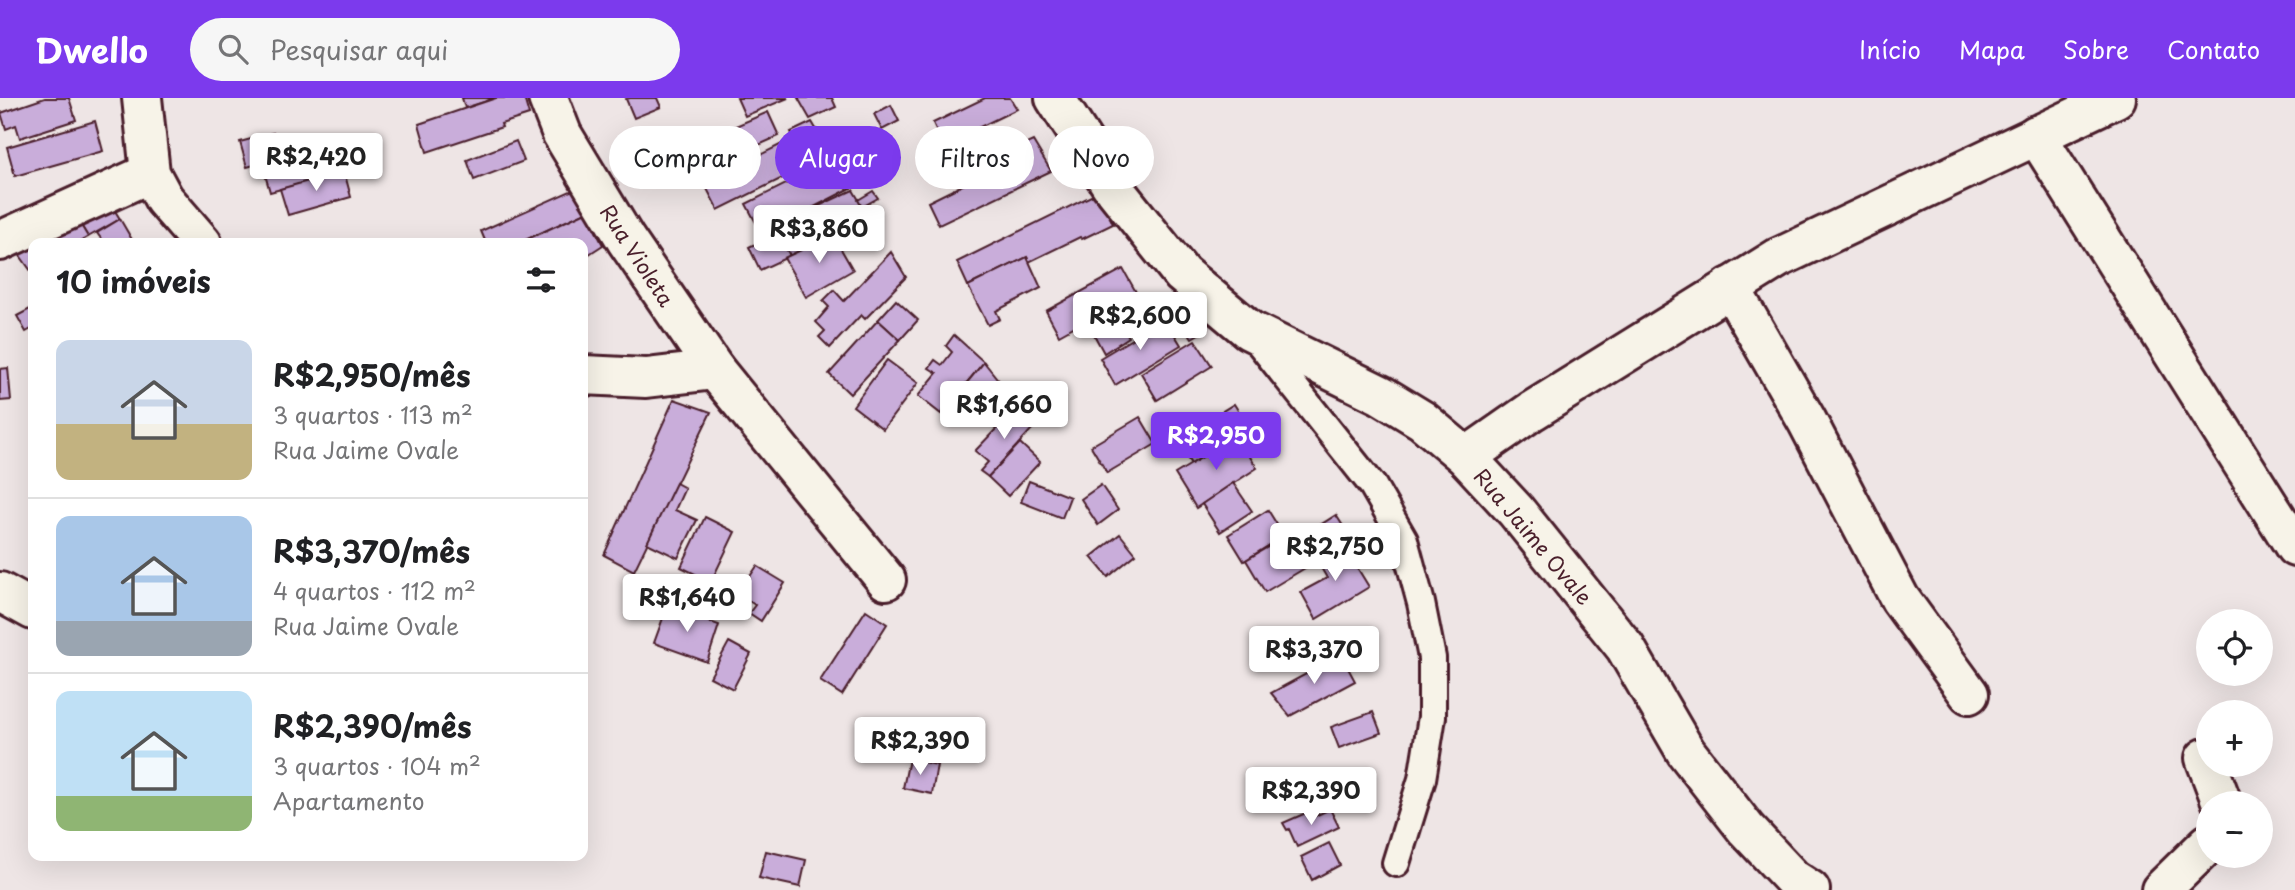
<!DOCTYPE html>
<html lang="pt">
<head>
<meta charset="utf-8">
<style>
  body { margin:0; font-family:"Playpen Sans",sans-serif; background:#f6f6f6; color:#202124; height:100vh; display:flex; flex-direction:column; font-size:26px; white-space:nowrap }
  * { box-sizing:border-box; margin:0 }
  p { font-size:23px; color:#757577 }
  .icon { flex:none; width:38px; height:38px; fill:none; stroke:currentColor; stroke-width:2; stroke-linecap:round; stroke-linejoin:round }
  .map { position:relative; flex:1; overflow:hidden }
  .panel { position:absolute; left:28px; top:140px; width:560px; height:623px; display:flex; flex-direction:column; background:#fff; border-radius:14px; box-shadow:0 7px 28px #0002 }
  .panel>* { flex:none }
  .guide { position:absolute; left:609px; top:28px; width:665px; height:63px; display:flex; gap:14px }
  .buttons { position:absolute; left:2196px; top:511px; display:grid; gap:14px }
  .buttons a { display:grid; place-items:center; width:77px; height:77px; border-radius:50%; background:#fff; box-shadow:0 7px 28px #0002; font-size:35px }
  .price { position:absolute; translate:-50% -60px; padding:0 16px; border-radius:7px; background:#fff; color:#222; font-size:23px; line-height:46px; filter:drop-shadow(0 2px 4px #0008) }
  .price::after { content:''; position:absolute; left:50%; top:42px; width:21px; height:16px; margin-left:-10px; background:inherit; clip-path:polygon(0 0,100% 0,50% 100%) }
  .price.current { background:#7c3aed; color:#fff }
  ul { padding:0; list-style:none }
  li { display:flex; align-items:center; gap:21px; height:175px; padding:0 28px }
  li+li { border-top:2px solid #e0e0e0 }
  li span { display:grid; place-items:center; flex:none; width:196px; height:140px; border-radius:14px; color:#555 }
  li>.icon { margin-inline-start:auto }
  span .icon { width:84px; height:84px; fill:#fffc; stroke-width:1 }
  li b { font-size:30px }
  h2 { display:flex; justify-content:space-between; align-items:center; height:84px; padding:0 28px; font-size:30px }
  .pill { padding:0 24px; border-radius:32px; background:#fff; box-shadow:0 7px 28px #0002; font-size:24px; line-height:63px }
  .pill.current { background:#7c3aed; color:#fff }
  header { display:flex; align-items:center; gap:42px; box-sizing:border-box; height:98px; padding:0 35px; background:#7c3aed; color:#fff }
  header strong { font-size:33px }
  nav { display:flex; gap:38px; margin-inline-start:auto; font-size:24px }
  .search { width:490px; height:63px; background:#f6f6f6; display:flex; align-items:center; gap:18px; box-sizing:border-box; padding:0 24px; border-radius:38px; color:#757577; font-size:26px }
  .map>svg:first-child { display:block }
  .building { fill:#c9adda; stroke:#4a1f2b; stroke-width:2 }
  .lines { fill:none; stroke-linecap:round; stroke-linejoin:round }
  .lane-casing { stroke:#4a1f2b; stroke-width:32 }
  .street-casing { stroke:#4a1f2b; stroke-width:44 }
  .lane { stroke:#f7f3e8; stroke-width:26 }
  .street { stroke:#f7f3e8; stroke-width:38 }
  .labels { text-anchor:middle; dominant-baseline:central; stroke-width:6; stroke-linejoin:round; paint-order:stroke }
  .street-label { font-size:21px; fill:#4a1f2b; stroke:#f7f3e8 }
</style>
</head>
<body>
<header>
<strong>Dwello</strong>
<div class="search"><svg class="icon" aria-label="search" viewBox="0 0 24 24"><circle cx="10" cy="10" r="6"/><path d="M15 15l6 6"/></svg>Pesquisar aqui</div>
<nav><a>Início</a><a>Mapa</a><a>Sobre</a><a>Contato</a></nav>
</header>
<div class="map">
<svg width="2295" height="792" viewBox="0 0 2295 792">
  <rect width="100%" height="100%" fill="#eee5e5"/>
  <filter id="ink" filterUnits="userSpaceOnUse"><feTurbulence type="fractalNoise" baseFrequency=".0143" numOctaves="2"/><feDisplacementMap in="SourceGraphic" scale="14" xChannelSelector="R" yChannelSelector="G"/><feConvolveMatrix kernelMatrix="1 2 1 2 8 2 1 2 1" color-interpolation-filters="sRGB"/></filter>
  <g filter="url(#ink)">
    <!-- building -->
    <g class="building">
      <path d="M 45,0 L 69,0 L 76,22 L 20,40 L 16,27 L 6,31 L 1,15 Z"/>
      <path d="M 462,0 L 496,0 L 465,10 Z"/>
      <path d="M 496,0 L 524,0 L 529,17 L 501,26 L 502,29 L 427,54 L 419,26 Z"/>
      <path d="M 630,0 L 657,0 L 661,9 L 634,20 L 626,1 Z"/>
      <path d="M 737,0 L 788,0 L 745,18 Z"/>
      <path d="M 798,0 L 832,0 L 836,9 L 810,21 Z"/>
      <path d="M 985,0 L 1010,0 L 1017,11 L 943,47 L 933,25 Z"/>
      <path d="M 891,7 L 899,23 L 882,32 L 874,16 Z"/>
      <path d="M 768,14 L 779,38 L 691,77 L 680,52 Z"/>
      <path d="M 95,23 L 103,53 L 15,78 L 7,49 Z"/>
      <path d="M 812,24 L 831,56 L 718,112 L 704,85 L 794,40 L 791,34 Z"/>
      <path d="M 273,35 L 280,60 L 247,69 L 240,44 Z"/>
      <path d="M 970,42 L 982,66 L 940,86 L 929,61 Z"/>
      <path d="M 346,43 L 354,62 L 339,66 L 341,75 L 270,94 L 262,66 Z"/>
      <path d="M 516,43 L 524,63 L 474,82 L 467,62 Z"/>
      <path d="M 1033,43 L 1051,73 L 939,127 L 928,104 L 985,76 L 982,66 Z"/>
      <path d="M 831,56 L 851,90 L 762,136 L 746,106 L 810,74 L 814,82 L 827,75 L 820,61 Z"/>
      <path d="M 344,73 L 351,99 L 288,117 L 280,91 Z"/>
      <path d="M 575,91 L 586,114 L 519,145 L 486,145 L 481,133 Z"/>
      <path d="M 853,92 L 869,119 L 790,158 L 776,128 Z"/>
      <path d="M 873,93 L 878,100 L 862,109 L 858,102 Z"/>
      <path d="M 1099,94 L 1113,126 L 1082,141 L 1080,139 L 1029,164 L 1027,159 L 968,188 L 957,164 Z"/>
      <path d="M 112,108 L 120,121 L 88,139 L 79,124 Z"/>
      <path d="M 586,114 L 603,147 L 583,160 L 583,145 L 519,145 Z"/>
      <path d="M 120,121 L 134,145 L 97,145 L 102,142 L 97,135 Z"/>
      <path d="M 79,124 L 88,139 L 78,145 L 33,145 L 33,171 L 31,173 L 16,152 Z"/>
      <path d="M 778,134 L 790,158 L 760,172 L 749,149 Z"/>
      <path d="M 833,137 L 853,172 L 806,199 L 784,160 Z"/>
      <path d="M 891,154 L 906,179 L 865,221 L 861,217 L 830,250 L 819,239 L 825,233 L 816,224 L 829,209 L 823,203 L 834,192 L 844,203 Z"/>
      <path d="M 1027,159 L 1041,190 L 996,213 L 1000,221 L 988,227 L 968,188 Z"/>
      <path d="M 1123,171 L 1136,194 L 1059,237 L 1046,213 Z"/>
      <path d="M 896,202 L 918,222 L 900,242 L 878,222 Z"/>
      <path d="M 1113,208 L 1119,217 L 1127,212 L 1134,224 L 1124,231 L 1129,239 L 1104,255 L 1086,222 Z"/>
      <path d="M 30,211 L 33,216 L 33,230 L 26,234 L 17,218 Z"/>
      <path d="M 1197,220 L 1207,231 L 1192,240 L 1184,228 Z"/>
      <path d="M 1165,221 L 1181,247 L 1115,287 L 1100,260 Z"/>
      <path d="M 878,222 L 900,242 L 850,296 L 829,276 Z"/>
      <path d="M 954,237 L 984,264 L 941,316 L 918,298 L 937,275 L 929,270 L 935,262 L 942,267 L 952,254 L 946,248 Z"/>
      <path d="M 1195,242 L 1212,268 L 1157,302 L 1141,275 Z"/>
      <path d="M 887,262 L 918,285 L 883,331 L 853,308 Z"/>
      <path d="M 984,264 L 1008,294 L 988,319 L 981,312 L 973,323 L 951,304 Z"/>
      <path d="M 8,270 L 11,302 L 0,303 L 0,271 Z"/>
      <path d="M 674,301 L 711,314 L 634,473 L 604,457 Z"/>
      <path d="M 1234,306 L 1249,330 L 1191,366 L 1176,342 Z"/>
      <path d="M 1018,308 L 1033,330 L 988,379 L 980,373 L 988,364 L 975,353 Z"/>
      <path d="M 1140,319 L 1156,346 L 1107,375 L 1091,348 Z"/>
      <path d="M 1237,338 L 1257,370 L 1196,410 L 1175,376 Z"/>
      <path d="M 1020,345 L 1040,364 L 1008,398 L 988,379 Z"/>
      <path d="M 1029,383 L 1070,399 L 1062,420 L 1021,404 Z"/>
      <path d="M 676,385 L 685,390 L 675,412 L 697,422 L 678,460 L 647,445 Z"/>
      <path d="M 1233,385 L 1252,413 L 1220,434 L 1202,406 Z"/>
      <path d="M 1101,387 L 1118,412 L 1098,427 L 1081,401 Z"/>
      <path d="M 1268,412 L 1284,438 L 1244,463 L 1228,437 Z"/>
      <path d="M 1336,417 L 1352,442 L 1265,494 L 1246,462 L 1305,427 L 1309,434 Z"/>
      <path d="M 705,419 L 735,434 L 711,484 L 681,469 Z"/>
      <path d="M 1120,436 L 1136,456 L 1108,479 L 1091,459 Z"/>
      <path d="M 1344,448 L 1369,489 L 1316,521 L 1301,494 L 1327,480 L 1317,463 Z"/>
      <path d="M 757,468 L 785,485 L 761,523 L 749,515 L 755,507 L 738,496 Z"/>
      <path d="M 667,509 L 719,527 L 707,564 L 654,545 Z"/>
      <path d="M 866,512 L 887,526 L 842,597 L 820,583 Z"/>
      <path d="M 729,544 L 751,556 L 733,591 L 710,579 Z"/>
      <path d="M 1341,557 L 1355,583 L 1290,618 L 1271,595 Z"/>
      <path d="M 1373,614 L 1381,635 L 1339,650 L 1331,629 Z"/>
      <path d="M 909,661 L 937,667 L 932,696 L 903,690 Z"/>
      <path d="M 1330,711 L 1339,729 L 1297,749 L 1289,731 L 1287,732 L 1283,725 L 1308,714 L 1311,720 Z"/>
      <path d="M 1329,745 L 1340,767 L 1312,782 L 1301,759 Z"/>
      <path d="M 766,753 L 806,762 L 800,789 L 759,780 Z"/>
    </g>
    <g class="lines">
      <!-- lane casing -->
      <g class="lane-casing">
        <path id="lane" d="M 1257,242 L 1373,388 L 1404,442 L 1421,505 L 1432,560 L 1432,619 L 1422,681 L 1396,765"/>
      </g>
      <!-- street casing -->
      <g class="street-casing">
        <g id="street">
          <path d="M 142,0 L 150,75 L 164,101 L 202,145"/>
          <path d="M 548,0 L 562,36 L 626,142 L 715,272 L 886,482"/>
          <path d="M 1055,0 L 1111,87 L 1182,176 L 1249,232 L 1381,297 L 1422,322 L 1466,359 L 1516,413 L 1625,549 L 1686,654 L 1746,731 L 1793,781 L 1810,792"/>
          <path d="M 2036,37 L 2295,449"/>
          <path d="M 0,143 L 150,75"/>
          <path d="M 1730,189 L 1807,323 L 1900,501 L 1969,596"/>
          <path d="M 583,277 L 646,280 L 715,272"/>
          <path d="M 1466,359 L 1532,313 L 1778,160 L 2116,0"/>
          <path d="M 0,494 L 33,512"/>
          <path d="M 2205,660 L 2222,705"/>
          <path d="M 2161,792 L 2208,746"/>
        </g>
      </g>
      <!-- lane -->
      <use href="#lane" class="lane"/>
      <!-- street -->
      <use href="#street" class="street"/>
    </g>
  </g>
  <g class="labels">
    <!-- street labels -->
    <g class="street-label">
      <text transform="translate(638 157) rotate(57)">Rua Violeta</text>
      <text transform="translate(1534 438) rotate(50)">Rua Jaime Ovale</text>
    </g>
  </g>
</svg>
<div class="buttons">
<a><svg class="icon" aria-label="locate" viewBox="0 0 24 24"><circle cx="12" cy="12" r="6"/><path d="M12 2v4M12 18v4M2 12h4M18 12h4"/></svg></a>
<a>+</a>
<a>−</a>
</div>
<b class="price" style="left:316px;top:95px">R$2,420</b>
<b class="price" style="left:819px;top:167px">R$3,860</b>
<b class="price" style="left:1140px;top:254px">R$2,600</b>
<b class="price" style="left:1004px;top:343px">R$1,660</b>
<b class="price current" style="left:1216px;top:374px">R$2,950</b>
<b class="price" style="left:1335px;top:485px">R$2,750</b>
<b class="price" style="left:687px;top:536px">R$1,640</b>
<b class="price" style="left:1314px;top:588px">R$3,370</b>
<b class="price" style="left:920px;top:679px">R$2,390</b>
<b class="price" style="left:1311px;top:729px">R$2,390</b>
<div class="guide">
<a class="pill">Comprar</a>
<a class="pill current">Alugar</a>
<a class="pill">Filtros</a>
<a class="pill">Novo</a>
</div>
<section class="panel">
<h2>10 imóveis<svg class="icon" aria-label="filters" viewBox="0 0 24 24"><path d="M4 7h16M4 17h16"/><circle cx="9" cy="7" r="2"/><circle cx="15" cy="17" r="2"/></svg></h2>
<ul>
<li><span style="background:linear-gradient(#c9d6e8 60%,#c2b280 0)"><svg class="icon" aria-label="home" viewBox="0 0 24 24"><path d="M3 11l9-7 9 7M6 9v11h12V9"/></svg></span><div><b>R$2,950/mês</b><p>3 quartos · 113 m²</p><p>Rua Jaime Ovale</p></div></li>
<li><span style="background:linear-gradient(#a9c7e8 75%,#9aa5b1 0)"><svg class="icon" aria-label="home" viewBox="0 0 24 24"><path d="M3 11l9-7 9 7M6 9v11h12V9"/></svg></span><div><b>R$3,370/mês</b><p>4 quartos · 112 m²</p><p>Rua Jaime Ovale</p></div></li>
<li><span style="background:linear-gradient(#bfe0f5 75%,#8fb573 0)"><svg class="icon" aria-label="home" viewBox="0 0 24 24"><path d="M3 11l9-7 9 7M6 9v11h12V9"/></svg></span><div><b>R$2,390/mês</b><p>3 quartos · 104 m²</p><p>Apartamento</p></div></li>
</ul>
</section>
</div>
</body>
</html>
